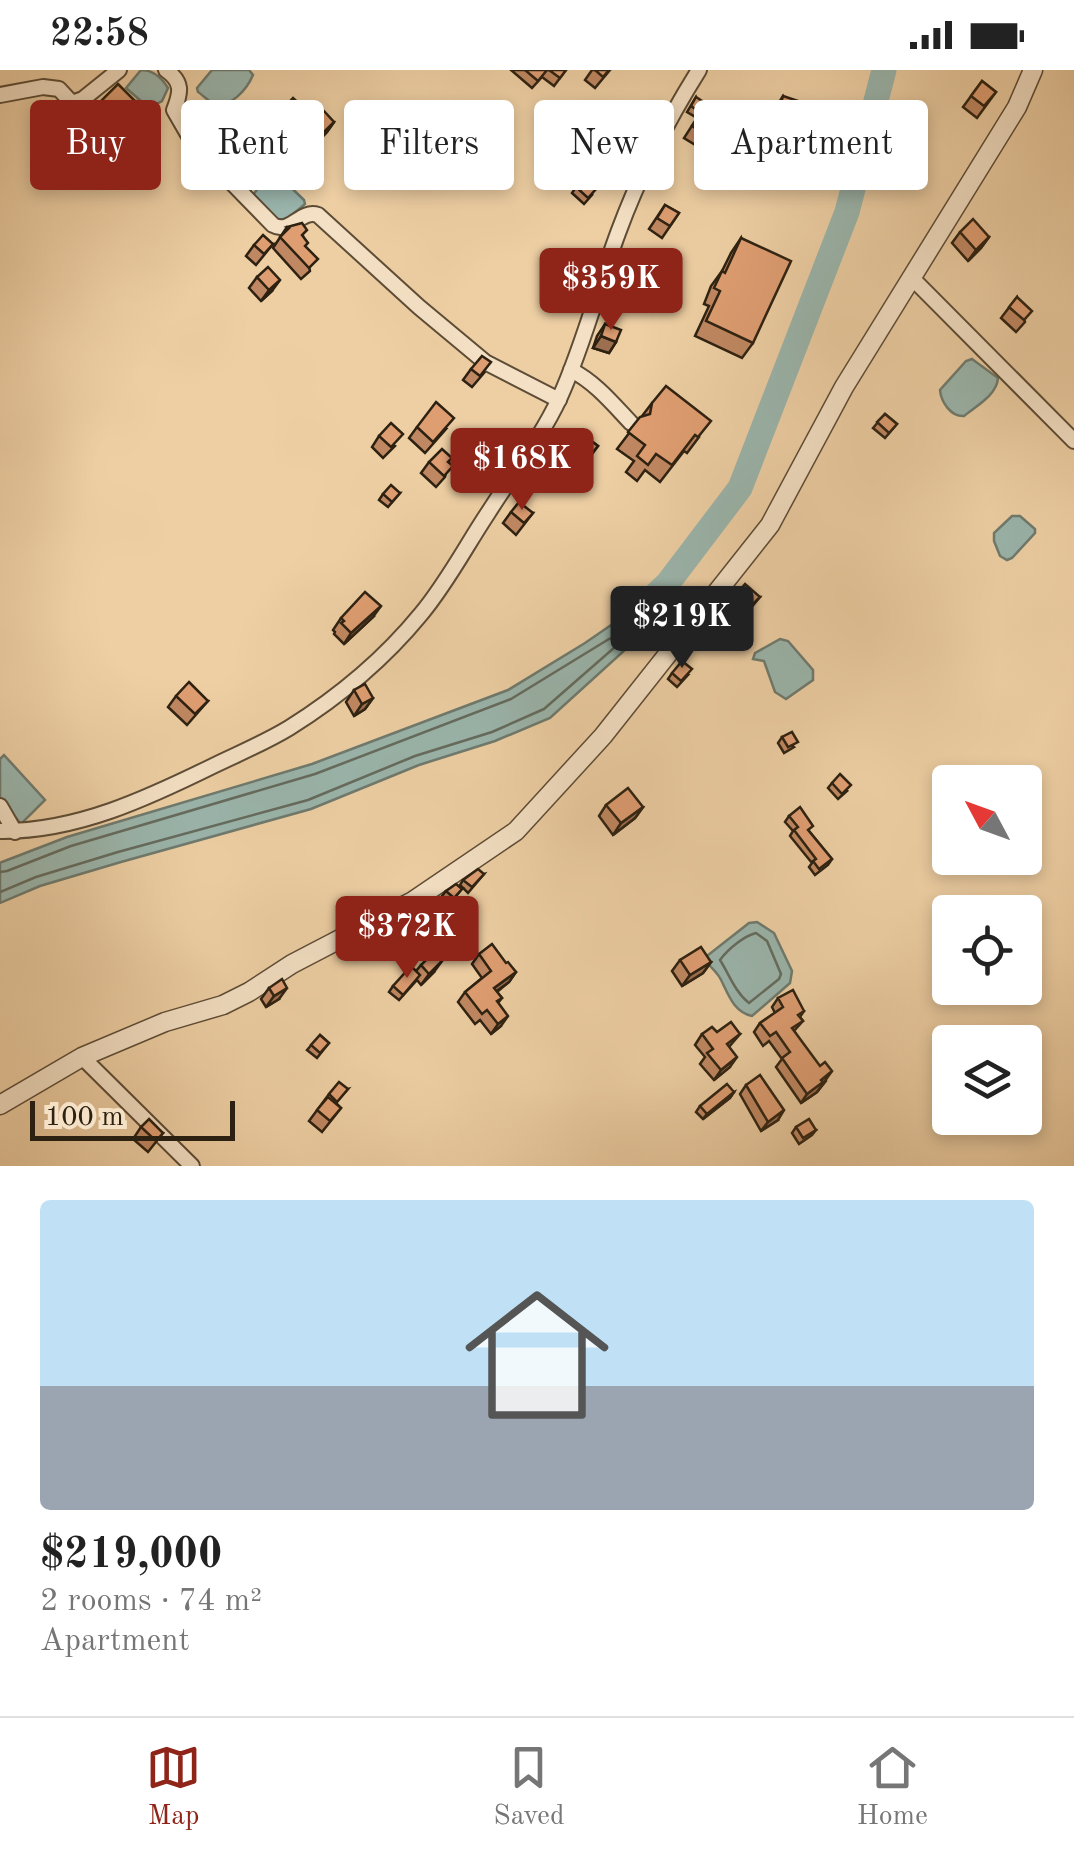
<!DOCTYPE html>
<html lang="en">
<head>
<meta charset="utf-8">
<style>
  body { margin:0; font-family:"Old Standard TT",serif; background:#f2f2f2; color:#222; height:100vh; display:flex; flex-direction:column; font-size:38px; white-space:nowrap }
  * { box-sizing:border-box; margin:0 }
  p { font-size:32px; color:#767676 }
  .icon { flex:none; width:55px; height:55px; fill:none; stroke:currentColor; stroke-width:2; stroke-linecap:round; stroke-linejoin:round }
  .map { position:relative; height:1096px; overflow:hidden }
  .drawer { display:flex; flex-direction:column; background:#fff; flex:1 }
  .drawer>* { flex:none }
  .top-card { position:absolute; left:30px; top:30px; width:1015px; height:90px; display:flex; gap:20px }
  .needle { width:65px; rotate:311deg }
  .controls { position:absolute; left:932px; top:695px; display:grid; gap:20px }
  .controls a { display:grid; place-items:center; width:110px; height:110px; border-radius:10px; background:#fff; box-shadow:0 5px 15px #0003; font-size:50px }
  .scale { position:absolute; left:30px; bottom:25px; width:205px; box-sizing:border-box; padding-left:10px; border:5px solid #2d2111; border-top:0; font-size:28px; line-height:35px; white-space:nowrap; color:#2d2111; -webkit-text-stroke:8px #f4e0c4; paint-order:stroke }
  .price { position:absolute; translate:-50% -85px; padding:0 22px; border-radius:10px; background:#8f2418; color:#fff; font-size:32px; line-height:65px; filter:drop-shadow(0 2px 5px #0008) }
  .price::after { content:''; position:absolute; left:50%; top:60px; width:30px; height:22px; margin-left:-15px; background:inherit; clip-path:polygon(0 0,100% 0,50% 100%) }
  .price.active { background:#222; color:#fff }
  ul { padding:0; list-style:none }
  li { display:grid; align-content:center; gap:20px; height:530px; padding:0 40px }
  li+li { border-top:2px solid #e0e0e0 }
  li span { display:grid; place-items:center; height:310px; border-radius:10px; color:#555 }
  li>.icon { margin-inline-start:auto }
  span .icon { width:180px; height:180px; fill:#fffc; stroke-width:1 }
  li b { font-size:42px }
  .chip { padding:0 35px; border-radius:10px; background:#fff; box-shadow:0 5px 15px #0003; font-size:35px; line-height:90px }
  .chip.active { background:#8f2418; color:#fff }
  .status { display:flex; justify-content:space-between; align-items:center; height:70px; padding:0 50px; background:#fff; direction:ltr }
  .status svg { height:28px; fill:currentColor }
  .tabs { display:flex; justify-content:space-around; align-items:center; height:140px; border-top:2px solid #e0e0e0; background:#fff; font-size:28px; color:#767676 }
  .tabs a { display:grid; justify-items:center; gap:5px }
  .tabs .active { color:#8f2418 }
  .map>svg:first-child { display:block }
  .water { fill:#9ab5ac; stroke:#6e7a6e; stroke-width:2.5 }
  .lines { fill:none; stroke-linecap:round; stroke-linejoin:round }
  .shore { stroke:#646b5e; stroke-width:2.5 }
  .river { stroke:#9ab5ac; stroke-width:25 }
  .minor-casing { stroke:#5d4c36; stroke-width:18 }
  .tertiary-casing { stroke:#5d4c36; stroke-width:21 }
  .minor { stroke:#f4e0c4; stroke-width:14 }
  .tertiary { stroke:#f4e0c4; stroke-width:18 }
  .wall { fill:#c08862; stroke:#2d2111; stroke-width:2.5 }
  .shaded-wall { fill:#9c6f50; stroke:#2d2111; stroke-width:2.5 }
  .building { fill:#df9e72; stroke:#2d2111; stroke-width:2.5 }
</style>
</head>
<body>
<div class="status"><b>22:58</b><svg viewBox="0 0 49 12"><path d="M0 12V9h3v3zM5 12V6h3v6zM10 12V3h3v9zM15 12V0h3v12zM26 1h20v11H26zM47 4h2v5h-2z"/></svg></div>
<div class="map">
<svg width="1074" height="1096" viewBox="0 0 1074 1096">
  <rect width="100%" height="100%" fill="#eecfa4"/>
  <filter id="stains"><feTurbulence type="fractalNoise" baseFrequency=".002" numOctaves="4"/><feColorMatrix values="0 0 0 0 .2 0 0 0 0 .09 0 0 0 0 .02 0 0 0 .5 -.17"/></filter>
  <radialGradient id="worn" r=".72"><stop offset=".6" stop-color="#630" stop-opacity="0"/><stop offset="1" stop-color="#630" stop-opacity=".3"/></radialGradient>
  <!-- water -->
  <g class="water">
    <path d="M 141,0 C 153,0 162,8 168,18 L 162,31 L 149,38 L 126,18 Z"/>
    <path d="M 212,0 L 249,0 L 253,5 C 247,19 230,40 212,33 C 210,32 200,23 198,22 L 197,18 Z"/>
    <path d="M 274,101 L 304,130 L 305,134 L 286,150 L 277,149 L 253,125 L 269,103 Z"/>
    <path d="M 972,289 L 998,308 C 997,325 976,336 964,346 C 951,347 941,332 940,320 L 966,291 Z"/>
    <path d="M 1012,446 L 1020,446 L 1035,459 L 1035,463 L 1012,488 L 1007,490 L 1000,486 L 994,471 L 994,463 Z"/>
    <path d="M 665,518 L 637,569 L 550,648 L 495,671 L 419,695 L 311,739 L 121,792 L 40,816 L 0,833 L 0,793 L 2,792 L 67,767 L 312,694 L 508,620 L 585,573 Z"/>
    <path d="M 780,569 L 788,571 L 813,600 L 813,610 L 786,629 L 775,622 L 764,591 L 753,589 L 755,583 Z"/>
    <path d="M 4,685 L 45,730 L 21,754 L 0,729 L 0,689 Z"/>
    <path d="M 757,852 L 774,863 L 792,901 L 790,913 L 752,946 C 733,942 728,923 720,908 C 716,901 709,895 703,889 L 749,853 Z"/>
  </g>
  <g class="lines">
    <!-- shore -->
    <g class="shore">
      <path d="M 0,802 L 7,801 L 71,776 L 315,704 L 511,629 L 609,569 L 613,568 L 616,571 L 615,577 L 544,639 L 492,662 L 415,686 L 308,730 L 118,782 L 36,807 L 0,822"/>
      <path d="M 756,863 L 767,871 L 781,904 L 779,909 L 749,933 C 735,922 729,904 720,890 C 728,879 744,866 756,863 Z"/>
    </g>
    <!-- river -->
    <path class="river" d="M 633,546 L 668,513 L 740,418 L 847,142 L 884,0"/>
    <!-- minor casing -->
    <g class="minor-casing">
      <g id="minor">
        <path d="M 166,0 C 183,12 181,22 174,40 L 193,73 L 273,155 C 291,165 300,139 318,145 L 419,237 L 485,292 L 559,330"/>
        <path d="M 0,25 L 43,17 L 59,19 L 72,33 L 83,29 L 119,0"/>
        <path d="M 912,208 L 1074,371"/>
        <path d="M 571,300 C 595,312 613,334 631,353"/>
        <path d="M 0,736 L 15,762"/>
        <path d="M 0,761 C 76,762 148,728 215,695 C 240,683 266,672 289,658 C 337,628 385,588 421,544 C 447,513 466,476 488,443 C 512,405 541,368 560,327 C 584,274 598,217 618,163 C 639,106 667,51 699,0"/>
        <path d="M 82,987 L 192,1096"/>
      </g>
    </g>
    <!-- tertiary casing -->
    <g class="tertiary-casing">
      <path id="tertiary" d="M 0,1035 L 82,987 L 165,952 L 223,935 L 249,922 L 292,894 L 413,831 L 516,761 L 603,666 L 770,455 L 844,317 L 1017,37 L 1033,0"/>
    </g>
    <!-- minor -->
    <use href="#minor" class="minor"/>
    <!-- tertiary -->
    <use href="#tertiary" class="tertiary"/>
  </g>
  <!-- wall -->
  <g class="wall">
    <path d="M 511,0 L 566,0 L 554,16 L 542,7 L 532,18 Z"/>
    <path d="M 592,0 L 610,0 L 595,18 L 585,10 Z"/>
    <path d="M 982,11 L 996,22 L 977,48 L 963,37 Z"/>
    <path d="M 783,26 L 818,99 L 806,116 L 755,100 L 772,43 Z"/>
    <path d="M 696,27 L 702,42 L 720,53 L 702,79 L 684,68 L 697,48 L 687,42 Z"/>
    <path d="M 135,31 L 127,42 L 109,60 L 92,44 L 100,32 Z"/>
    <path d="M 246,43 L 272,50 L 316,50 L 334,52 L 327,62 L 305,85 L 303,83 L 285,102 L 246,64 L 248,62 L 239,54 Z"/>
    <path d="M 245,92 L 264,99 L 250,116 L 237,103 Z"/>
    <path d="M 576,117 L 592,125 L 584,134 L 572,123 Z"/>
    <path d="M 665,135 L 679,143 L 662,168 L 649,159 Z"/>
    <path d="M 287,157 L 303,166 L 310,201 L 301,209 L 273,178 Z"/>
    <path d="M 960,162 L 989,167 L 981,178 L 968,191 L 952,173 Z"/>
    <path d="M 741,168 L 753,273 L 742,288 L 695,266 L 709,236 L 704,234 L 711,216 L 722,201 L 731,183 Z"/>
    <path d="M 273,174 L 256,195 L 246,186 L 254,175 Z"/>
    <path d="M 257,207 L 272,221 L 261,231 L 249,218 Z"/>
    <path d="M 1017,227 L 1025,252 L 1016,262 L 1001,248 Z"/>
    <path d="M 605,254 L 616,272 L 609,283 L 593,278 L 597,266 Z"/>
    <path d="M 471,299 L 484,303 L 472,317 L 463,310 Z"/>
    <path d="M 652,333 L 699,367 L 687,383 L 684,381 L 660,412 L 645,400 L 637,411 L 626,402 L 634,391 L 617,379 Z"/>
    <path d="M 885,344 L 897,354 L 885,368 L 873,358 Z"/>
    <path d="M 417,357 L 446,359 L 425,383 L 409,368 Z"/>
    <path d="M 379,366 L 395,376 L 383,388 L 372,377 Z"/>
    <path d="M 586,367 L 598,376 L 581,399 L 569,390 Z"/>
    <path d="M 429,392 L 449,393 L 445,407 L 436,417 L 421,403 Z"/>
    <path d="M 400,423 L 388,437 L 379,430 L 383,424 Z"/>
    <path d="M 511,442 L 533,443 L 516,465 L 503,453 Z"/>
    <path d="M 735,526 L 760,527 L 741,550 L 727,537 Z"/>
    <path d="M 373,547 L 344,574 L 334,564 L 335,562 L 333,560 L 341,548 Z"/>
    <path d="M 672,603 L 688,605 L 677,617 L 668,609 Z"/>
    <path d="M 354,620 L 373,628 L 365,639 L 354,646 L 346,632 Z"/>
    <path d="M 176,626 L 208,631 L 187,655 L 168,637 Z"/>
    <path d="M 782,667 L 794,677 L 784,683 L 778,673 Z"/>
    <path d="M 832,713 L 847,721 L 838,729 L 828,718 Z"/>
    <path d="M 606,735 L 643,737 L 635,748 L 613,765 L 599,746 Z"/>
    <path d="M 789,746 L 809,761 L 832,789 L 828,795 L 815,805 L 809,797 L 812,793 L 790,766 L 793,761 L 785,752 Z"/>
    <path d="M 484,804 L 468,823 L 460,815 L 463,810 Z"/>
    <path d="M 462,819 L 450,833 L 442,826 L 446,821 Z"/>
    <path d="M 479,884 L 506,893 L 516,902 L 509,912 L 497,922 L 502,928 L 498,933 L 501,956 L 491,964 L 480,950 L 475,954 L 458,932 L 465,922 L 482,908 L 472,894 Z"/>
    <path d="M 680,890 L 711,892 L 703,903 L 682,916 L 672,901 Z"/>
    <path d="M 421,895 L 434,902 L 421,915 L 417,910 L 399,930 L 389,922 L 393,916 L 416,901 Z"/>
    <path d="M 269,918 L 279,929 L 266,937 L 261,929 Z"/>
    <path d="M 778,928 L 804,941 L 800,947 L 803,951 L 794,961 L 826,1011 L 817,1022 L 801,1033 L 776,997 L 782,989 L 769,971 L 763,976 L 754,962 L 760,953 L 775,943 L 772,937 Z"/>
    <path d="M 717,962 L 740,964 L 729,977 L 730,997 L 714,1010 L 700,994 L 705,987 L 695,975 L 702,964 Z"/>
    <path d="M 320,965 L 329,973 L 317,988 L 307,980 Z"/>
    <path d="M 746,1015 L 778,1050 L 761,1061 L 740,1024 Z"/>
    <path d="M 348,1019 L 336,1033 L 341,1038 L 322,1062 L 309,1051 L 329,1024 Z"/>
    <path d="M 734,1022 L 730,1028 L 703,1049 L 696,1042 L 700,1036 Z"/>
    <path d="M 141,1057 L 163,1063 L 148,1082 L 133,1069 Z"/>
    <path d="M 796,1057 L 816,1060 L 812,1065 L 799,1074 L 792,1063 Z"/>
  </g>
  <!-- shaded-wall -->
  <g class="shaded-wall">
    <path d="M 135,31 L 127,42 L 109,60 L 117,49 Z"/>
    <path d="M 776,48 L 777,49 L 766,66 L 764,65 Z"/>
    <path d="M 334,52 L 327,62 L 305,85 L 312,74 Z"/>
    <path d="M 310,72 L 303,83 L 285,102 L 292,91 Z"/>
    <path d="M 767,83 L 818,99 L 806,116 L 755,100 Z"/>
    <path d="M 989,167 L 981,178 L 968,191 L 976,180 Z"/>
    <path d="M 280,210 L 272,221 L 261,231 L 269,220 Z"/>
    <path d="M 601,266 L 616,272 L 609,283 L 593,278 Z"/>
    <path d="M 381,536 L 373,547 L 344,574 L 351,563 Z"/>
    <path d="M 373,628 L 365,639 L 354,646 L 362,634 Z"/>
    <path d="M 643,737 L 635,748 L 613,765 L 621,753 Z"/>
    <path d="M 442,891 L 434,902 L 421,915 L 429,904 Z"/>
    <path d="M 711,892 L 703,903 L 682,916 L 690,905 Z"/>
    <path d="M 516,902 L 509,912 L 487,928 L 494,918 Z"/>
    <path d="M 287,918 L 279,929 L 266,937 L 274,926 Z"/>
    <path d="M 508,946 L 501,956 L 491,964 L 498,954 Z"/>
    <path d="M 737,987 L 730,997 L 714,1010 L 721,1000 Z"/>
    <path d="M 832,1001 L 817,1022 L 801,1033 L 807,1024 L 821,1010 Z"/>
    <path d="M 734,1022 L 730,1028 L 703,1049 L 707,1044 Z"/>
    <path d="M 784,1040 L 778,1050 L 761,1061 L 768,1052 Z"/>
  </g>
  <!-- building -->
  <g class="building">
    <path d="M 525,0 L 547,0 L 538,11 Z"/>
    <path d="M 549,0 L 566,0 L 560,8 Z"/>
    <path d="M 595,0 L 609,0 L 603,7 Z"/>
    <path d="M 982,11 L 996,22 L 984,36 L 971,26 Z"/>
    <path d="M 118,14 L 135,31 L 117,49 L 100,32 Z"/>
    <path d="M 783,26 L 834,43 L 818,99 L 767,83 Z"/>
    <path d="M 696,27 L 707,34 L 701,43 L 691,36 Z"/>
    <path d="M 293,28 L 316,50 L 324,41 L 334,52 L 312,74 L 310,72 L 292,91 L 254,54 L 256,51 L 246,43 L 254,35 L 272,50 Z"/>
    <path d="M 702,42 L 720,53 L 710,68 L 692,56 Z"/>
    <path d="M 250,87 L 264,99 L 258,105 L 245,92 Z"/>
    <path d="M 584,108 L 596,119 L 588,128 L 576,117 Z"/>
    <path d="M 665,135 L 679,143 L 670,156 L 657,148 Z"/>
    <path d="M 973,149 L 989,167 L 976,180 L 960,162 Z"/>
    <path d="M 302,153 L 307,160 L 302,165 L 308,173 L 305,176 L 318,189 L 309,198 L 280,167 L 289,158 L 287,157 Z"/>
    <path d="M 263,165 L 273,174 L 264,184 L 254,175 Z"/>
    <path d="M 741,168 L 791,191 L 753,273 L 706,251 L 720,221 L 714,218 L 722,201 L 725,203 Z"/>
    <path d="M 268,197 L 280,210 L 269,220 L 257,207 Z"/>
    <path d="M 1017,227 L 1032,241 L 1024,250 L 1009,237 Z"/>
    <path d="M 605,254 L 621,260 L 616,272 L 601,266 Z"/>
    <path d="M 482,286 L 491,292 L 480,306 L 471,299 Z"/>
    <path d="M 666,316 L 711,351 L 698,367 L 695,365 L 672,395 L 656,384 L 648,395 L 637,386 L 645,375 L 628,362 L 640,347 L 650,344 L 652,333 Z"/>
    <path d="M 436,332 L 454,348 L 433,372 L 417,357 Z"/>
    <path d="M 885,344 L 897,354 L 889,363 L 877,352 Z"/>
    <path d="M 391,353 L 403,364 L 391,377 L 379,366 Z"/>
    <path d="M 586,367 L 598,376 L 588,388 L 577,379 Z"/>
    <path d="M 442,379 L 452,388 L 448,392 L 453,396 L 444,406 L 429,392 Z"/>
    <path d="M 391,415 L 400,423 L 392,432 L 383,424 Z"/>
    <path d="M 519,432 L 533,443 L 524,453 L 511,442 Z"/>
    <path d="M 745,514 L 760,527 L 749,538 L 735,526 Z"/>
    <path d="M 365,522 L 381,536 L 351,563 L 341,553 L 344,551 L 341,548 Z"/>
    <path d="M 682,591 L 692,599 L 681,611 L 672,603 Z"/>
    <path d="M 189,612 L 208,631 L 195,644 L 176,626 Z"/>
    <path d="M 365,614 L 373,628 L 362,634 L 354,620 Z"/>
    <path d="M 792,662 L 798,672 L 788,677 L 782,667 Z"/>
    <path d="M 840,704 L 851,715 L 842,724 L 832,713 Z"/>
    <path d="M 628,718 L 643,737 L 621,753 L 606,735 Z"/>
    <path d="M 800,737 L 813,756 L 808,760 L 832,789 L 819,799 L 813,791 L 816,789 L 794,760 L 798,757 L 789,746 Z"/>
    <path d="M 478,799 L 484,804 L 472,817 L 463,810 Z"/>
    <path d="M 456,814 L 462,819 L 454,828 L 446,821 Z"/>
    <path d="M 492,874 L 506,893 L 508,892 L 516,902 L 494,918 L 502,928 L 497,931 L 508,946 L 498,954 L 487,940 L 482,944 L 465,922 L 491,901 L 479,884 Z"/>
    <path d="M 701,877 L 711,892 L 690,905 L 680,890 Z"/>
    <path d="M 434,882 L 442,891 L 429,904 L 421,895 Z"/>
    <path d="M 411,896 L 420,905 L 403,925 L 393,916 Z"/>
    <path d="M 282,909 L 287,918 L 274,926 L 269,918 Z"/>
    <path d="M 793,920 L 804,941 L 798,945 L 803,951 L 792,958 L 820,996 L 825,992 L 832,1001 L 821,1010 L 823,1012 L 807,1024 L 782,988 L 790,982 L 776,962 L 770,966 L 760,953 L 783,937 L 778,928 Z"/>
    <path d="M 731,952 L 740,964 L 727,974 L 737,987 L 721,1000 L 707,983 L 713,979 L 702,964 L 712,957 L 717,962 Z"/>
    <path d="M 320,965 L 329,973 L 320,983 L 311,975 Z"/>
    <path d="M 760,1005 L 784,1040 L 768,1052 L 746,1015 Z"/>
    <path d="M 339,1012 L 348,1019 L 337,1032 L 329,1024 Z"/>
    <path d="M 727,1014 L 734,1022 L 707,1044 L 700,1036 Z"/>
    <path d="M 328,1027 L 341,1038 L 330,1051 L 317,1040 Z"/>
    <path d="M 149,1049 L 163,1063 L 156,1071 L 141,1057 Z"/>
    <path d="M 809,1049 L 816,1060 L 803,1068 L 796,1057 Z"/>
  </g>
  <rect width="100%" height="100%" filter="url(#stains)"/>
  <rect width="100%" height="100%" fill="url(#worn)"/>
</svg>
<div class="controls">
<a><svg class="needle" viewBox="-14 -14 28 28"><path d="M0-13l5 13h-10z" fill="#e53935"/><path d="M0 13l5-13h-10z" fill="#767676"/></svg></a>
<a><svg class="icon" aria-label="locate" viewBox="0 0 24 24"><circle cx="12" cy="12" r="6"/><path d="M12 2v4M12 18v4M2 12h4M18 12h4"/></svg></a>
<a><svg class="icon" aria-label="layers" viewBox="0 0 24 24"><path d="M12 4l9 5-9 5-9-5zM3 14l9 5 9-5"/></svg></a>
</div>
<div class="scale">100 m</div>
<b class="price" style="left:611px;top:263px">$359K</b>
<b class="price" style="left:522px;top:443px">$168K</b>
<b class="price active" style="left:682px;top:601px">$219K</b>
<b class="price" style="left:407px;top:911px">$372K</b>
<div class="top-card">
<a class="chip active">Buy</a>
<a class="chip">Rent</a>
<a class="chip">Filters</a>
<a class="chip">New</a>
<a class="chip">Apartment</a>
</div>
</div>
<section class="drawer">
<ul>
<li><span style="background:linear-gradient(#bfe0f5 60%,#9aa5b1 0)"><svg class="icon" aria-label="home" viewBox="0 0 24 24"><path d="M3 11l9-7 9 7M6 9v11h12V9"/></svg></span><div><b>$219,000</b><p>2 rooms · 74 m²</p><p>Apartment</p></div></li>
</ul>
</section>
<nav class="tabs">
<a class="active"><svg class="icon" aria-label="map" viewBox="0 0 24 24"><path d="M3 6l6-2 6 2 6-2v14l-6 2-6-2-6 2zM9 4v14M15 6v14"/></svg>Map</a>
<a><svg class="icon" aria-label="saved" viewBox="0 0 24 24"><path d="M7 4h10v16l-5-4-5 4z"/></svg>Saved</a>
<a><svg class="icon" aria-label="home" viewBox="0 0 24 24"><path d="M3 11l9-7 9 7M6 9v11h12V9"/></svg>Home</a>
</nav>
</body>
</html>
